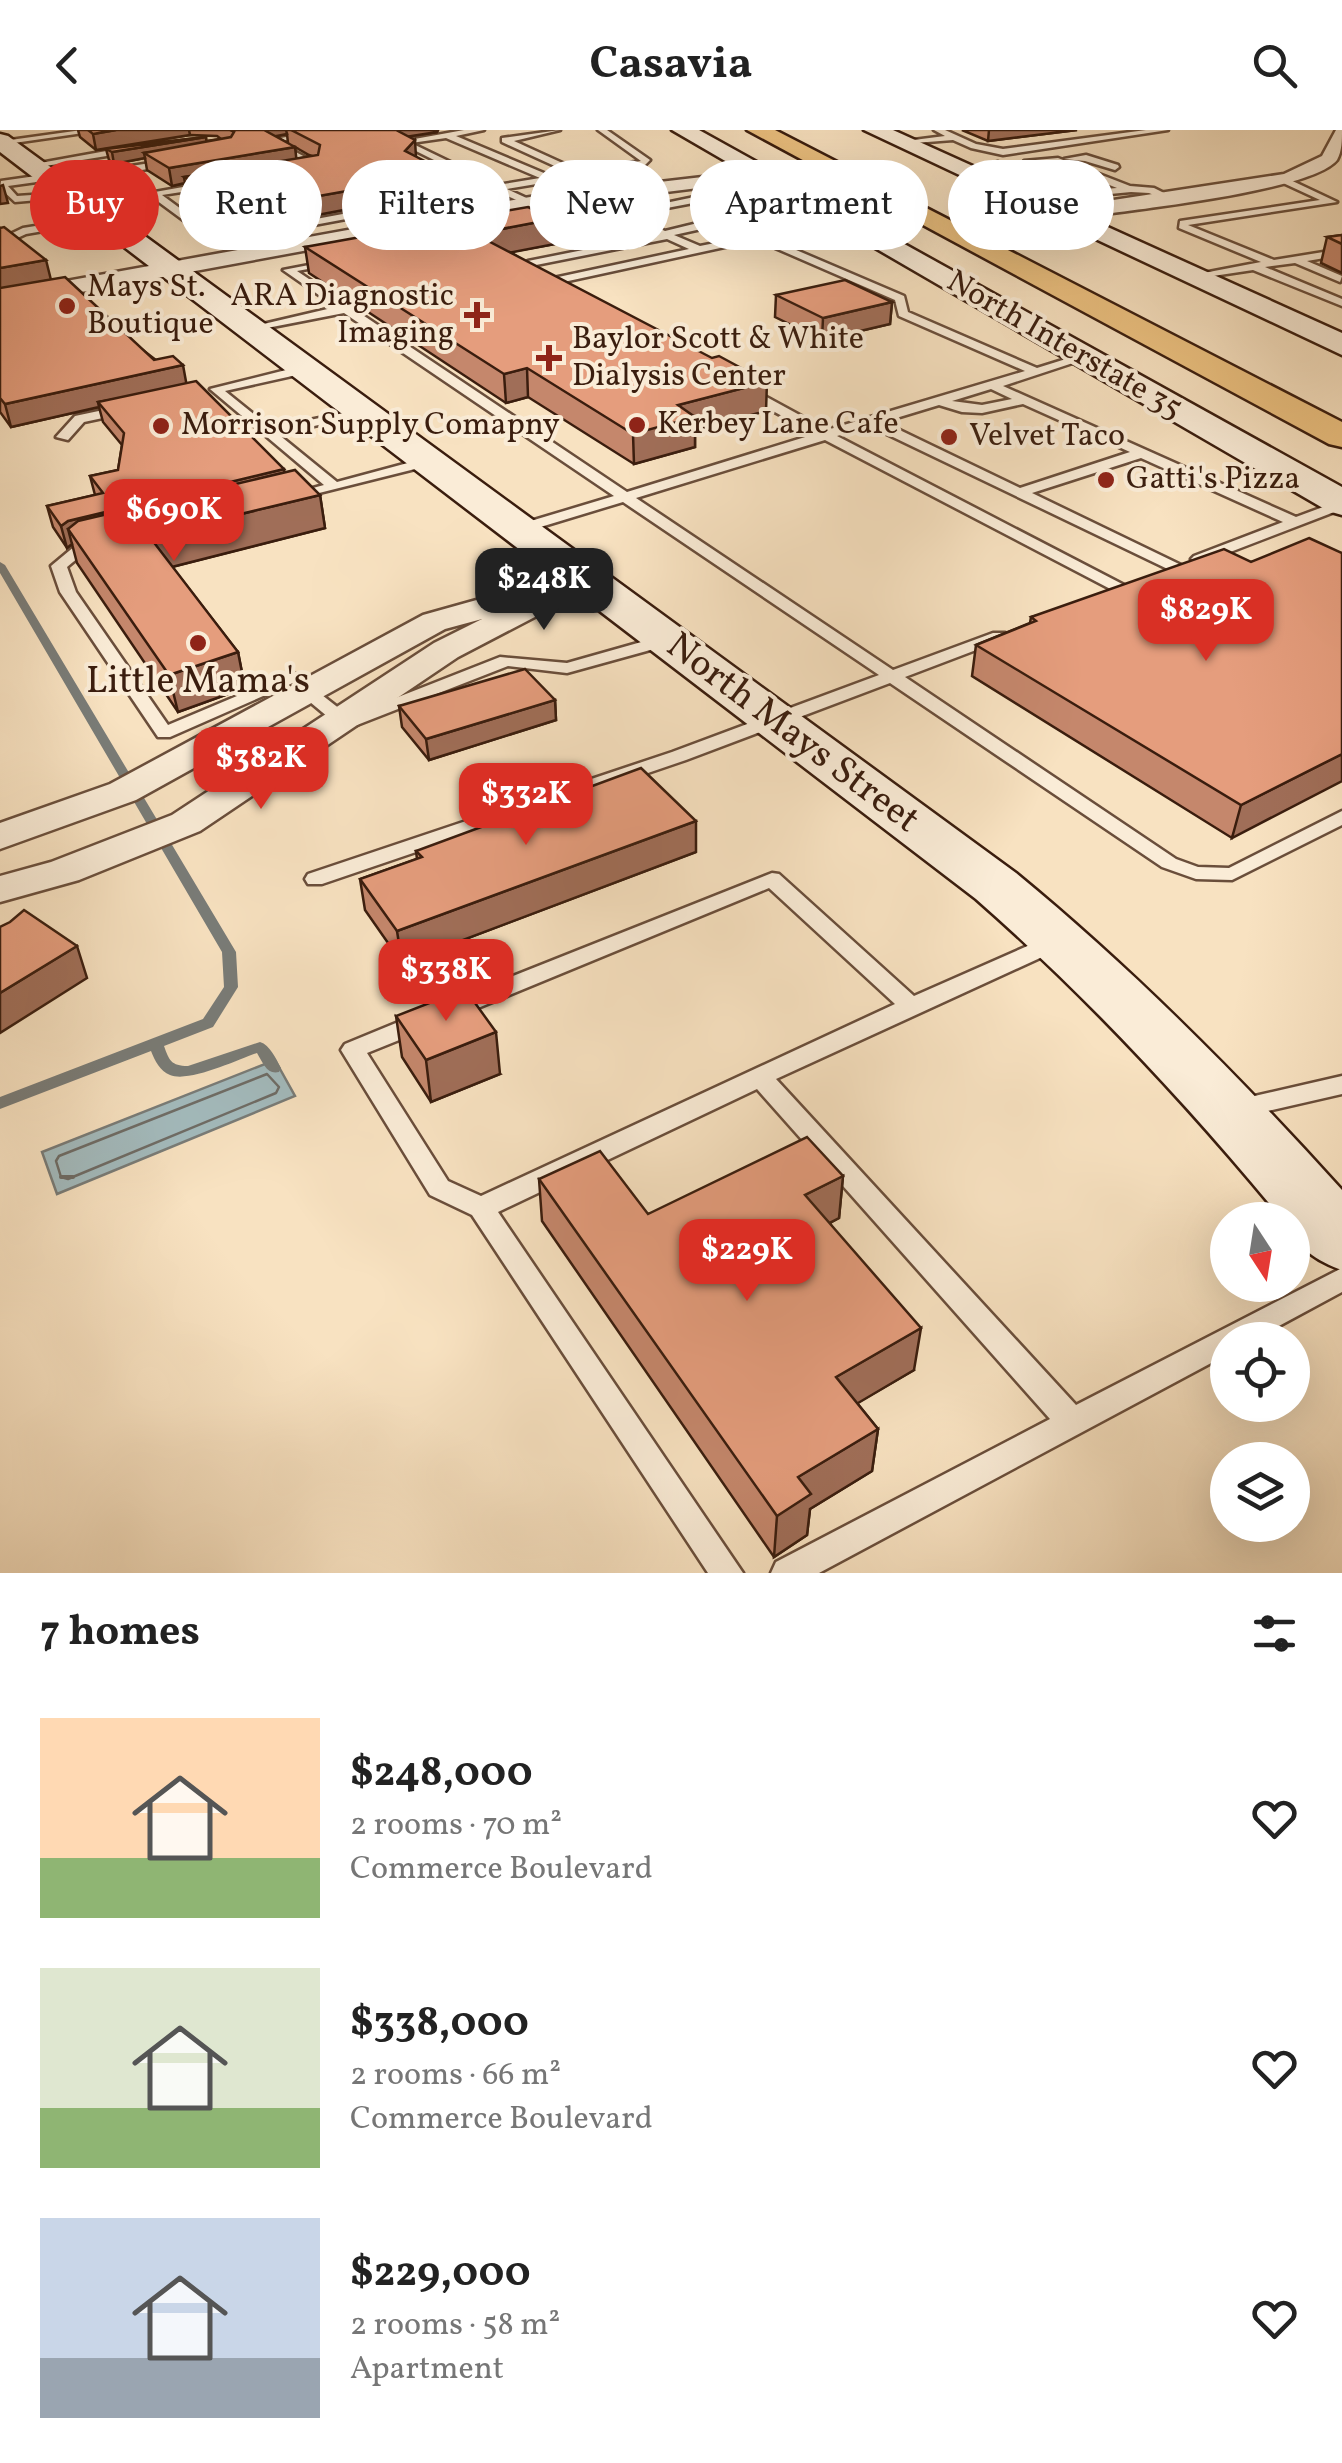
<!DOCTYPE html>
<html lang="en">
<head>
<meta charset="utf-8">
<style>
  body { margin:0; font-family:Vollkorn,serif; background:#f2f2f2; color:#222; height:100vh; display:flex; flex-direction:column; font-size:38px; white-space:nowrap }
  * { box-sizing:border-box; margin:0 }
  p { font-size:32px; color:#767676 }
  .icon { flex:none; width:55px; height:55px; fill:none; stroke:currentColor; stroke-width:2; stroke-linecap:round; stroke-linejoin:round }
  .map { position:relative; height:1443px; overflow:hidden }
  .side { display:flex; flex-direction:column; background:#fff; flex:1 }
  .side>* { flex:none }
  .banner { position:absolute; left:30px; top:30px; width:1282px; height:90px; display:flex; gap:20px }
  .needle { width:65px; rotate:168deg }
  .buttons { position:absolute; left:1210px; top:1072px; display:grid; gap:20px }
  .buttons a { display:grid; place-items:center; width:100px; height:100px; border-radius:50%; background:#fff; box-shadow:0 10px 40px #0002; font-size:50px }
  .price { position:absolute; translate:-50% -85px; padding:0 22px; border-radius:20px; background:#d93025; color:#fff; font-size:32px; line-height:65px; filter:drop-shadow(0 2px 5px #0008) }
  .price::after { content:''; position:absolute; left:50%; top:60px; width:30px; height:22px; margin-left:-15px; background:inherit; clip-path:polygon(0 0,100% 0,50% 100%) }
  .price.on { background:#222; color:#fff }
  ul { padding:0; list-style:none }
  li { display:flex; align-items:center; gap:30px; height:250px; padding:0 40px }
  li span { display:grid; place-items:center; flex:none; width:280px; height:200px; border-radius:0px; color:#555 }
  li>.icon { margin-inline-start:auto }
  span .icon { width:120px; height:120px; fill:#fffc; stroke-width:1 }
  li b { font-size:42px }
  h2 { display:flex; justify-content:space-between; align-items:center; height:120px; padding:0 40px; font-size:42px }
  .pill { padding:0 35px; border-radius:45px; background:#fff; box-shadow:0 10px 40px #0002; font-size:35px; line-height:90px }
  .pill.on { background:#d93025; color:#fff }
  header { display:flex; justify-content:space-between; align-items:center; height:130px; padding:0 40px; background:#fff; font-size:45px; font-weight:700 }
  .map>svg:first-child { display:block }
  .water { fill:#a3bbbe; stroke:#797c78; stroke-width:2.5 }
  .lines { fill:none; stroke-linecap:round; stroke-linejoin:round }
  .shore-far1 { stroke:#6e6c66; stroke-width:2.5 }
  .shore { stroke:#6e6c66; stroke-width:4 }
  .stream { fill:#797c78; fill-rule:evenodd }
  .service-casing { stroke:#6a4e3b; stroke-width:5 }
  .minor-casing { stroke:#6a4e3b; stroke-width:5 }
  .secondary-casing { stroke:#3a1d0e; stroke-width:5 }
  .motorway-casing { stroke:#3a1d0e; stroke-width:5 }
  .service { fill:#faecd7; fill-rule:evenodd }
  .minor { fill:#faecd7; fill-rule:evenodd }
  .secondary { fill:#faecd7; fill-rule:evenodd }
  .motorway { fill:#ecc180; fill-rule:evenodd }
  .wall { fill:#c5876c; stroke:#3a1d0e; stroke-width:2.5; fill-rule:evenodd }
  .shaded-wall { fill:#a06e58; stroke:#3a1d0e; stroke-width:2.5 }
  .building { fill:#e59d7d; stroke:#3a1d0e; stroke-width:2.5 }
  .poi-dot { fill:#8f2418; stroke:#faecd7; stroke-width:4 }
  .labels { text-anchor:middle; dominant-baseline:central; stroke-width:8; stroke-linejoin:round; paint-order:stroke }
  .far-poi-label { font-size:32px; fill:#3a1d0e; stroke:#faecd7; text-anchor:start }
  .far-street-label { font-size:32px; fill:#3a1d0e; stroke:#faecd7 }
  .poi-label { font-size:38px; fill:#3a1d0e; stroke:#faecd7 }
  .street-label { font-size:38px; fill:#3a1d0e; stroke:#faecd7 }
</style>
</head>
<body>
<header><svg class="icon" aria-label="back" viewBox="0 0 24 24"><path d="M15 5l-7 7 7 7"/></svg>Casavia<svg class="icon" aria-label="search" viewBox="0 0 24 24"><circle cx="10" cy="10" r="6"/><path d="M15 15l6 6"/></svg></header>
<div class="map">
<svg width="1342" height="1443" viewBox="0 0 1342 1443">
  <rect width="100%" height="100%" fill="#f8e2c1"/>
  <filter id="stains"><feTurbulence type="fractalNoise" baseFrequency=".002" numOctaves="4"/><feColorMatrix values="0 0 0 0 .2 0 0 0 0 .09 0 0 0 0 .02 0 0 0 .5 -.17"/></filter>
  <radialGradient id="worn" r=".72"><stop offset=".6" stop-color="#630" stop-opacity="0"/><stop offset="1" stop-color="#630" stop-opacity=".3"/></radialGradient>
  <!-- water -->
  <path class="water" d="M 275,930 L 295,966 L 57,1064 L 42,1022 Z"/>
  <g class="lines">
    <!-- shore-far1 -->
    <path class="shore-far1" d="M 267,944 L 279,957 L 276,963 L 68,1049 L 61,1047 L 56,1031 L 59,1026 Z"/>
    <!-- shore -->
    <path class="shore" d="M 61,1047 L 73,1047"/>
    <!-- stream -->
    <path class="stream" d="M 0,432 L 5,435 L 236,822 L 238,857 L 213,897 L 164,916 C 169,930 171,936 188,936 L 260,912 C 270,915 276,929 281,938 L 279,942 C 267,945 263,933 257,923 C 237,930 189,953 170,945 C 160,941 155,931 151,921 L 0,979 L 0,967 L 203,889 L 224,857 L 222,822 L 0,443 Z"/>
    <!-- service casing -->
    <g class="service-casing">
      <g id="service">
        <path d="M 82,0 L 104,0 L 0,15 L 3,11 Z"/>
        <path d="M 325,0 L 345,0 L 277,12 L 320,35 L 317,40 L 306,40 L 308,36 L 264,11 Z"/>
        <path d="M 464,0 L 484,0 L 456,6 L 551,46 L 570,43 L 502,12 L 502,8 L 560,0 L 514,11 L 580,41 L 641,31 L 598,0 L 607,0 L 650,30 L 644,36 L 507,59 L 533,71 L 530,76 L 496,61 L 271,103 L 293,116 L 289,121 L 260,105 L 213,112 L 152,67 L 87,78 L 82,75 L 211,52 L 214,57 L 162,65 L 219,107 L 488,57 L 398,12 ZM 446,8 L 540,48 L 498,55 L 411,13 Z"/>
        <path d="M 934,0 L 945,0 L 976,14 L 1003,19 L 1146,0 L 1168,0 L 1003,25 L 971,18 L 953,10 L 902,14 L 898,12 L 945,6 Z"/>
        <path d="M 134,16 L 137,21 L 33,38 L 29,35 Z"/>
        <path d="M 1086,25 L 1118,35 L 1119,37 L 1115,40 L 1085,31 L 1064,29 Z"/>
        <path d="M 1058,28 L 1130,56 L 1154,58 L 1176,69 L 1171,72 L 1149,63 L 1131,62 L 1068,68 L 997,38 L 964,44 L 960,41 L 998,32 L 1069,62 L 1117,58 L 1054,33 L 1024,31 Z"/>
        <path d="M 170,30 L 173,35 L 54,54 L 51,50 L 8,56 L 17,66 L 76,62 L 73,67 L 15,72 L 0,58 L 1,51 L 50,44 L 53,48 Z"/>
        <path d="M 1284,47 L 1337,72 L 1188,95 L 1274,130 L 1342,119 L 1342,125 L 1307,131 L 1342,146 L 1340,152 L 1295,133 L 1265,137 L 1342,169 L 1342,176 L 1253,140 L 1193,149 L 1188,146 L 1261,132 L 1179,98 L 1180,91 L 1320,70 L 1281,52 Z"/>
        <path d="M 709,64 L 745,70 L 759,81 L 742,90 L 674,105 L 700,116 L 845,87 L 845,91 L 768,108 L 904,166 L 908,182 L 1037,238 L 1082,224 L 1088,228 L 1003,256 L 1296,387 L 1342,370 L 1342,379 L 1199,434 L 1191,429 L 1194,426 L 1283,392 L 1141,328 L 1032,363 L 1181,435 L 1184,438 L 1176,443 L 870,296 L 837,306 L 1126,456 L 1128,459 L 1120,464 L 825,310 L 636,368 L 893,540 L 993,503 L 1005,503 L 1005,509 L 905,547 L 1176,729 L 1198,737 L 1229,738 L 1342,681 L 1342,695 L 1232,750 L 1196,749 L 1162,737 L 890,553 L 686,630 L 322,754 L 308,754 L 305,749 L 308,744 L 672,622 L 879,545 L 623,372 L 524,402 L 514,402 L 514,396 L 614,366 L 344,183 L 252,201 L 246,198 L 336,177 L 283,140 L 335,130 L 335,134 L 297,141 L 627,362 L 815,304 L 740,263 L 740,257 L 748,257 L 827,300 L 1025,241 L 899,186 L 895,170 L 757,110 L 559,153 L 566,159 L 561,162 L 525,139 L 528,131 L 658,105 L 607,82 L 531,97 L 528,92 L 608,76 L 622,82 ZM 709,70 L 726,71 L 747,81 L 665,101 L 630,85 ZM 667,109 L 689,119 L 549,149 L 535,138 L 536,135 ZM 991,259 L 1012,269 L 982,275 L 952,271 ZM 1023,274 L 1130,322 L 1020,358 L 883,292 L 939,275 L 962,282 L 982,283 Z"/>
        <path d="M 104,85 L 107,90 L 26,104 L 0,116 L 0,109 L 23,98 Z"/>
        <path d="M 306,235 L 312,239 L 310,242 L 225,261 L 271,298 L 368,278 L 368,284 L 278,304 L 337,352 L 430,327 L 437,331 L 435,334 L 287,371 L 287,365 L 324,355 L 210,259 Z"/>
        <path d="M 127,275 L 131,276 L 131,282 L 84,292 L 68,310 L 56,307 L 75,286 Z"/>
        <path d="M 99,411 L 106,415 L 104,418 L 85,422 L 67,437 L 76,462 L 168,595 L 289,544 L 301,544 L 304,548 L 170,607 L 158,607 L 60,462 L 51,436 L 75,416 Z"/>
        <path d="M 666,505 L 672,506 L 672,514 L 567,543 L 508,536 L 357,595 L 334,592 L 298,562 L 307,557 L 313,558 L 345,583 L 355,584 L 500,527 L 567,533 Z"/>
        <path d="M 772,743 L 779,744 L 914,866 L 1048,807 L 1056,805 L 1067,812 L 1064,817 L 776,949 L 1076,1275 L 1342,1138 L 1342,1162 L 1253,1210 L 1228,1210 L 1228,1224 L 819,1443 L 771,1443 L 776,1432 L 1050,1289 L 757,959 L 498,1082 L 743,1443 L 708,1443 L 472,1085 L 430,1065 L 341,920 L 345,914 L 413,886 L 429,886 L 432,892 L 429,898 L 367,923 L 448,1051 L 481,1066 L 895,874 L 769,758 L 456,887 L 440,887 L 437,881 L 440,875 Z"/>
        <path d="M 1342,946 L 1342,964 L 1237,988 L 1228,985 L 1225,979 L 1228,973 L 1237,970 Z"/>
      </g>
    </g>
    <!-- minor casing -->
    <g class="minor-casing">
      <g id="minor">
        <path d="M 1336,0 L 1342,0 C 1342,10 1342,21 1337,30 C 1311,63 1111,82 1061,90 L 1052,84 L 1061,78 L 1284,44 L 1322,26 Z"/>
        <path d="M 763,40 L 769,41 L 769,49 L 530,79 L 0,177 L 0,163 L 530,67 Z"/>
        <path d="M 583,440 L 594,442 L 599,449 L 594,456 L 458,527 L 200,701 L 79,750 L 0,772 L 0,746 L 51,732 L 172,685 L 434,513 L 482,489 L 445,499 L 136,670 L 0,719 L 0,693 L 110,654 L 423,485 L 498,464 L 513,473 Z"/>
      </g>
    </g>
    <!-- secondary casing -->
    <g class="secondary-casing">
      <g id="secondary">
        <path d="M 672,0 L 699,0 L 1342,357 L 1342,385 L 1328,381 Z"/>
        <path d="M 864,0 L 893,0 L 1342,203 L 1342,225 Z"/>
        <path d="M 0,4 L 8,6 L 1016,743 C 1134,840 1240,947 1342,1060 L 1342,1140 C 1319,1132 1292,1117 1292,1090 L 1283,1090 C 1188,975 1088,867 976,769 L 0,22 Z"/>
      </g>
    </g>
    <!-- motorway casing -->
    <g class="motorway-casing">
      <path id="motorway" d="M 747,0 L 775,0 L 1342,292 L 1342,317 L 1329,314 Z"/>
    </g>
    <!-- service -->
    <use href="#service" class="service"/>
    <!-- minor -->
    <use href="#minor" class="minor"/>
    <!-- secondary -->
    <use href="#secondary" class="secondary"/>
    <!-- motorway -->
    <use href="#motorway" class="motorway"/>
  </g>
  <!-- wall -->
  <g class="wall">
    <path d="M 78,0 L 438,0 L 437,2 L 408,6 L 416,27 L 449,60 L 243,99 L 187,65 L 185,53 L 172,56 L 147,40 L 145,28 L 114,34 L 109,30 L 106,19 L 96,20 L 80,7 ZM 287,4 L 288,13 L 275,6 ZM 190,5 L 217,6 L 221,9 L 206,11 L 206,7 L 110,18 ZM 295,17 L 309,25 L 312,26 L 296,29 Z"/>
    <path d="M 962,0 L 1077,0 L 988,11 Z"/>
    <path d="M 0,98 L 51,150 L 186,253 L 284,343 L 320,365 L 325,398 L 172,437 L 238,522 L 245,558 L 178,582 L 77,433 L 72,414 L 67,418 L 53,397 L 47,376 L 95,365 L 90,346 L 118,340 L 122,315 L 103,292 L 99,277 L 11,297 L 0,282 Z"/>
    <path d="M 1342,105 L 1342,143 L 1321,133 L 1327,107 Z"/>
    <path d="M 555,114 L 510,122 L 766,281 L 695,300 L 695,317 L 634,334 L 528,267 L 506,273 L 309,143 L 305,117 Z"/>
    <path d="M 776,165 L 892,172 L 890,194 L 822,210 L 775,187 Z"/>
    <path d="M 1342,423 L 1232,708 L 972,546 L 976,515 L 1030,493 L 1031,487 L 1251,432 Z"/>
    <path d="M 555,570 L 556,590 L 429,630 L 402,597 L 399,576 Z"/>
    <path d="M 416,721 L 696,722 L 402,833 L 365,780 L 360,749 L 417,729 Z"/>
    <path d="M 396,886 L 500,944 L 431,972 L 402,927 Z"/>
    <path d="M 843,1046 L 839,1088 L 830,1093 L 914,1240 L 857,1273 L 878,1299 L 872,1341 L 810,1379 L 807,1405 L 774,1427 L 542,1091 L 539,1049 L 648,1084 Z"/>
  </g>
  <!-- shaded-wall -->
  <g class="shaded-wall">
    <path d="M 116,0 L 189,0 L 190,5 L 96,20 L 93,4 Z"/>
    <path d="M 260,0 L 286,0 L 287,4 L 261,9 Z"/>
    <path d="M 396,0 L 438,0 L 437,2 L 399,8 Z"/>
    <path d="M 989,0 L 1077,0 L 988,11 Z"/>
    <path d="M 206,7 L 207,18 L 144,23 L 145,28 L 114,34 L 112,22 Z"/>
    <path d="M 415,10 L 416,27 L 405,21 Z"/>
    <path d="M 295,17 L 297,34 L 184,47 L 185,53 L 172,56 L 169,38 Z"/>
    <path d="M 448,43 L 449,60 L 243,99 L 240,80 Z"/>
    <path d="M 3,55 L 8,73 L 0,74 L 0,56 Z"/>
    <path d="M 554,89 L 555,114 L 477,129 L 475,104 Z"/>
    <path d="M 46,130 L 51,150 L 0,159 L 0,138 Z"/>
    <path d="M 892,172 L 890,194 L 822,210 L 823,188 Z"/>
    <path d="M 183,235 L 187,257 L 98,272 L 99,277 L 11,297 L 5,274 Z"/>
    <path d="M 527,238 L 528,267 L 506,273 L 504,244 Z"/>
    <path d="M 767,252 L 766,281 L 695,300 L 695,317 L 634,334 L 633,304 L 678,275 Z"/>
    <path d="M 284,339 L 287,360 L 68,399 L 72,414 L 67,418 L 61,396 L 68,391 Z"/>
    <path d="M 320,365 L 325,398 L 156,441 L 149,406 Z"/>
    <path d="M 238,522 L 245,558 L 178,582 L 169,545 Z"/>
    <path d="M 555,570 L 556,590 L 429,630 L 426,609 Z"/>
    <path d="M 1342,624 L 1342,651 L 1232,708 L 1241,675 Z"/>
    <path d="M 696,691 L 696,722 L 402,833 L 397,801 Z"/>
    <path d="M 77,816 L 87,848 L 0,903 L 0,863 Z"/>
    <path d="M 496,902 L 500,944 L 431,972 L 426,930 Z"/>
    <path d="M 843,1046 L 839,1088 L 802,1107 L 805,1065 Z"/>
    <path d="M 921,1198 L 914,1240 L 831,1289 L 836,1247 Z"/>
    <path d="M 878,1299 L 872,1341 L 810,1379 L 807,1405 L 774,1427 L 777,1386 L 798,1347 Z"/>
  </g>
  <!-- building -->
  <g class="building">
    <path d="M 88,0 L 116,0 L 93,4 Z"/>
    <path d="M 230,0 L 264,0 L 295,17 L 169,38 L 144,23 L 231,7 L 234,2 Z"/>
    <path d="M 291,0 L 396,0 L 415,10 L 405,21 L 448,43 L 240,80 L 184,47 L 318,25 L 320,15 Z"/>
    <path d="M 206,7 L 112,22 L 106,19 Z"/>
    <path d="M 528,77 L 554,89 L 475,104 L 712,228 L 719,226 L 767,252 L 678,275 L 695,287 L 633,304 L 527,238 L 504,244 L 305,117 Z"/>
    <path d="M 4,97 L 46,130 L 0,138 L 0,98 Z"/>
    <path d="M 1342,105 L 1342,114 L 1327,107 Z"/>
    <path d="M 65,147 L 154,230 L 173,226 L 183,235 L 5,274 L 0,268 L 0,158 Z"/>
    <path d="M 845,150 L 892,172 L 823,188 L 776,165 Z"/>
    <path d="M 196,251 L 284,339 L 68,391 L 61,396 L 47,376 L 103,363 L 90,346 L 118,340 L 124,303 L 98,272 Z"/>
    <path d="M 295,340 L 320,365 L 149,406 L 238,522 L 169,545 L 68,399 L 78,391 Z"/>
    <path d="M 1309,408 L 1342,423 L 1342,624 L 1241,675 L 976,515 L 1036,491 L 1031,487 L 1224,419 L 1251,432 Z"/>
    <path d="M 525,539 L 555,570 L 426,609 L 399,576 Z"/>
    <path d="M 641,638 L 696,691 L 397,801 L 360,749 L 422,727 L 416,721 Z"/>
    <path d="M 24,780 L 77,816 L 0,863 L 0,797 L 10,792 Z"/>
    <path d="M 465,859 L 496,902 L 426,930 L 396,886 Z"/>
    <path d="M 807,1007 L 843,1046 L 805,1065 L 921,1198 L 836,1247 L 878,1299 L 798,1347 L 811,1364 L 777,1386 L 539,1049 L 600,1021 L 648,1084 Z"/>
  </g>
  <!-- markers -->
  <g class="poi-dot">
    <circle cx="67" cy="176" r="10"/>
    <path d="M472 170h10v10h10v10h-10v10h-10v-10h-10v-10h10z"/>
    <path d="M544 213h10v10h10v10h-10v10h-10v-10h-10v-10h10z"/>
    <circle cx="637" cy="295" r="10"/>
    <circle cx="161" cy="296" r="10"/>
    <circle cx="949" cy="307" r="10"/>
    <circle cx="1106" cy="350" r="10"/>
    <circle cx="198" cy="513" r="10"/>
  </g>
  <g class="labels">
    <!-- far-poi labels -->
    <g class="far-poi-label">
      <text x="87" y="158">Mays St.<tspan x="87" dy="37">Boutique</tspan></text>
      <text x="454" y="167" text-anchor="end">ARA Diagnostic<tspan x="454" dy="37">Imaging</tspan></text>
      <text x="572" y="210">Baylor Scott &amp; White<tspan x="572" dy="37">Dialysis Center</tspan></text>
      <text x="657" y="295">Kerbey Lane Cafe</text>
      <text x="181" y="296">Morrison Supply Comapny</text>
      <text x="969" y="307">Velvet Taco</text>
      <text x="1126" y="350">Gatti's Pizza</text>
    </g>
    <!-- far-street labels -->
    <g class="far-street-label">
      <text transform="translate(1064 216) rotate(30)">North Interstate 35</text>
    </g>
    <!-- poi labels -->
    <g class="poi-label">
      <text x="198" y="552">Little Mama's</text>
    </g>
    <!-- street labels -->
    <g class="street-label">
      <text transform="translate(792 604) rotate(37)">North Mays Street</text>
    </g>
  </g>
  <rect width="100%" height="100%" filter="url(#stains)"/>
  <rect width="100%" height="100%" fill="url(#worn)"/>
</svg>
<div class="buttons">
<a><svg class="needle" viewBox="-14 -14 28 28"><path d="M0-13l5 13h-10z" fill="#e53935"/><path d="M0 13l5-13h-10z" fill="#767676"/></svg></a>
<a><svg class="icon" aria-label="locate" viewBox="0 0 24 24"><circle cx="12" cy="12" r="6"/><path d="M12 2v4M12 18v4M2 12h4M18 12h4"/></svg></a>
<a><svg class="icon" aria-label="layers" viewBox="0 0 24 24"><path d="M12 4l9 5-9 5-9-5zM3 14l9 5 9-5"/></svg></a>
</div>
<b class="price" style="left:174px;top:434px">$690K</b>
<b class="price on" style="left:544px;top:503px">$248K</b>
<b class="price" style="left:1206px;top:534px">$829K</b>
<b class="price" style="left:261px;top:682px">$382K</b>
<b class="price" style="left:526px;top:718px">$332K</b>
<b class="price" style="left:446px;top:894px">$338K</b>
<b class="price" style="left:747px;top:1174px">$229K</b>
<div class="banner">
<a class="pill on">Buy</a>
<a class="pill">Rent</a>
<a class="pill">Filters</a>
<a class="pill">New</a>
<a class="pill">Apartment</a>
<a class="pill">House</a>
</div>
</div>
<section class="side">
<h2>7 homes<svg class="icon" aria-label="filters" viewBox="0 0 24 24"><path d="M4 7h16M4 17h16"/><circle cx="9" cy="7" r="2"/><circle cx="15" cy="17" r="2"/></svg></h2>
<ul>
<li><span style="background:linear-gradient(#ffd9b3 70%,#8fb573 0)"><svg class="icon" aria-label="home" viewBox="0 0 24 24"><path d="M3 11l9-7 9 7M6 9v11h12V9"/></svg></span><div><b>$248,000</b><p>2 rooms · 70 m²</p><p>Commerce Boulevard</p></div><svg class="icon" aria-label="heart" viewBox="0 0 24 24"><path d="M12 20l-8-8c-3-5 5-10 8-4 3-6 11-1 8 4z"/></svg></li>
<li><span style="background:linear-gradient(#dfe7d0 70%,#8fb573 0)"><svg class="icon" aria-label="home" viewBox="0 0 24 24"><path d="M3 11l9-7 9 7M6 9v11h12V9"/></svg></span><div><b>$338,000</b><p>2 rooms · 66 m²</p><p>Commerce Boulevard</p></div><svg class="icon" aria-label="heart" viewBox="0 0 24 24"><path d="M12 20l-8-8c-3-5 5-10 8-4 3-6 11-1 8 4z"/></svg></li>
<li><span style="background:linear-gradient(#c9d6e8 70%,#9aa5b1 0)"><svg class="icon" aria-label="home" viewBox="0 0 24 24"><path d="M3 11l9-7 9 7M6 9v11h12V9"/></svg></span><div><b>$229,000</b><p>2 rooms · 58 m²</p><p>Apartment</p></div><svg class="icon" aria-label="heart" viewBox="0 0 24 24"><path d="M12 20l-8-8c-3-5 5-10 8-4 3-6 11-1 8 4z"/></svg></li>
</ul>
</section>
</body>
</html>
